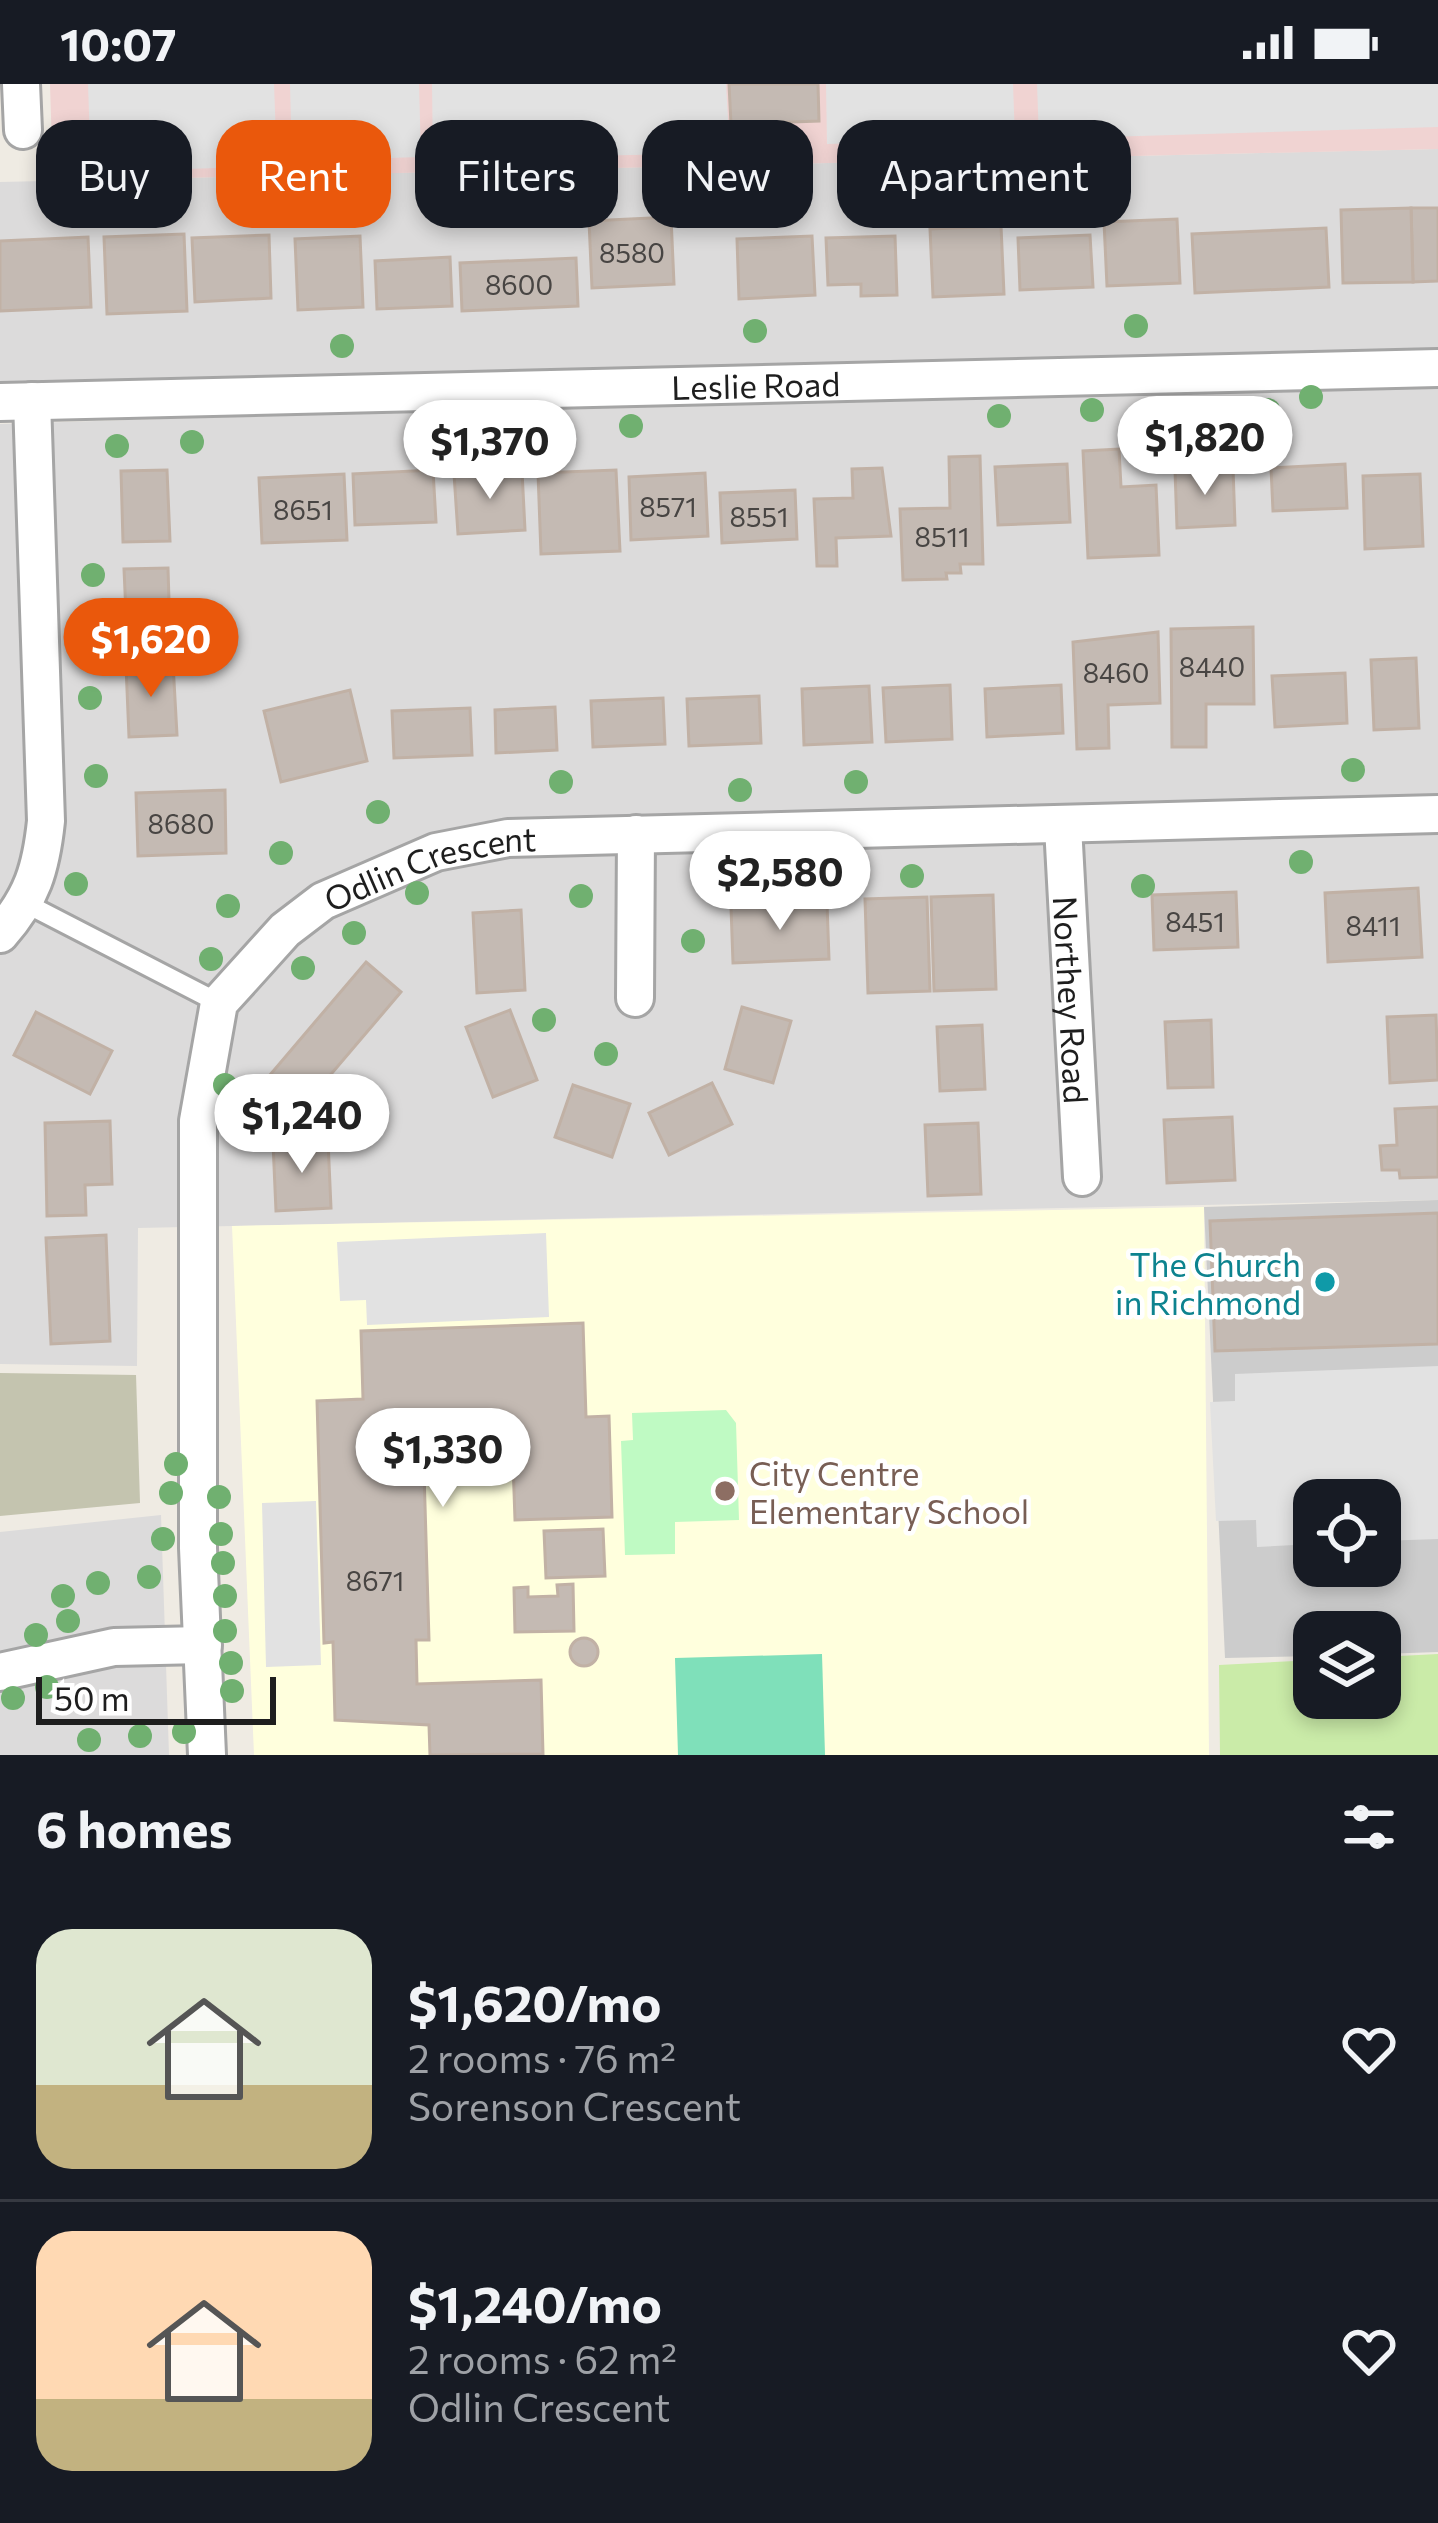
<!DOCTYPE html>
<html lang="en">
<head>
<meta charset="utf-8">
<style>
  body { margin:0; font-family:Commissioner,sans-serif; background:#242831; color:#f1f3f6; height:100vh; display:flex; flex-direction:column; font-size:45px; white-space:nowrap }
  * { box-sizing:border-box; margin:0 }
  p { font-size:39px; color:#9ea1a6 }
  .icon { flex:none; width:66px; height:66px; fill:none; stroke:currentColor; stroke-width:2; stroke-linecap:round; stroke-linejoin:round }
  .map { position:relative; height:1671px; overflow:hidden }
  .sheet { display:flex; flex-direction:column; background:#171b24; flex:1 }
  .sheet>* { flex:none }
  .guide { position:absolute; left:36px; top:36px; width:1368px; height:108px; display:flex; gap:24px }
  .fabs { position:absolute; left:1293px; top:1395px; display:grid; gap:24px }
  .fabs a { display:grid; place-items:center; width:108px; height:108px; border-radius:24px; background:#171b24; box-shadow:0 6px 18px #0003; font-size:60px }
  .scale { position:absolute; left:36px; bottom:30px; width:240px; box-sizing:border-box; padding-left:12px; border:6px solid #1e1e1e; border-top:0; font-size:33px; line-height:42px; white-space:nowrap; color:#1e1e1e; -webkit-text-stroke:9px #fff; paint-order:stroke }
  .price { position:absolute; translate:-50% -102px; padding:0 27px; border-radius:42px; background:#fff; color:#222; font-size:39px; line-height:78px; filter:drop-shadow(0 3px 6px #0008) }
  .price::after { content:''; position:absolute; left:50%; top:72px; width:36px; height:27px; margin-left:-18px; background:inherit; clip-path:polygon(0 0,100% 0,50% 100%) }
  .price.current { background:#ea580c; color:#fff }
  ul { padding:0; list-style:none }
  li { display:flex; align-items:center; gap:36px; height:300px; padding:0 36px }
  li+li { border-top:3px solid #363941 }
  li span { display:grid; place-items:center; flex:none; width:336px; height:240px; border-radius:36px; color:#555 }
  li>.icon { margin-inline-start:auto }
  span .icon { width:144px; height:144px; fill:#fffc; stroke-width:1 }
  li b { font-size:51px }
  h2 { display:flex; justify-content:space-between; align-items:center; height:144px; padding:0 36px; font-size:51px }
  .tag { padding:0 42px; border-radius:36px; background:#171b24; box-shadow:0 6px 18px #0003; font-size:42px; line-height:108px }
  .tag.current { background:#ea580c; color:#fff }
  .status { display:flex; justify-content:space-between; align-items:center; height:84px; padding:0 60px; background:#171b24; direction:ltr }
  .status svg { height:33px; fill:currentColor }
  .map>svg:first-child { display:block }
  .residential { fill:#dcdbdb }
  .commercial { fill:#f0d3d2 }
  .education { fill:#ffd }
  .religious { fill:#ccc; fill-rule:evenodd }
  .construction { fill:#c4c4af }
  .grass { fill:#caeba8 }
  .park { fill:#bffac3 }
  .pitch { fill:#7fe0ba }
  .parking { fill:#e2e2e2 }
  .building { fill:#c4bab3; stroke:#c1b1a5; stroke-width:3 }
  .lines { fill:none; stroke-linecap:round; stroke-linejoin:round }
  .lane-casing { stroke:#a5a5a5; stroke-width:24 }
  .street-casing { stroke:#a5a5a5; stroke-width:42 }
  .lane { stroke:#fff; stroke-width:18 }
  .street { stroke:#fff; stroke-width:36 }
  .tree { fill:#70b070 }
  .culture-dot { fill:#0f9aa8; stroke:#fff; stroke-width:4.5 }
  .education-dot { fill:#8d6e63; stroke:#fff; stroke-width:4.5 }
  .labels { text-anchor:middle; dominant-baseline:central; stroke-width:9; stroke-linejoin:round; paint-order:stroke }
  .number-label { font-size:27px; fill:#484543 }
  .street-label { font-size:33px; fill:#1e1e1e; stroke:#fff }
  .culture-label { font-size:33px; fill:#0d838f; stroke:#fff; text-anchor:end }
  .education-label { font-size:33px; fill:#785e54; stroke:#fff; text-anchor:start }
</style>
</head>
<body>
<div class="status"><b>10:07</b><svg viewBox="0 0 49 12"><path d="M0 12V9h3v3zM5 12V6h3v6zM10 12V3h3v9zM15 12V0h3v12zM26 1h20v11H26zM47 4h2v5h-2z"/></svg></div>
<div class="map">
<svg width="1438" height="1671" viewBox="0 0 1438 1671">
  <rect width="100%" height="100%" fill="#efebe3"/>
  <!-- residential -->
  <g class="residential">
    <path d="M 1438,65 L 1438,269 L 0,306 L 0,98 Z"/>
    <path d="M 1438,295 L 1438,1116 L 138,1144 L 137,1282 L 0,1280 L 0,340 Z"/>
    <path d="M 161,1431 L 169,1671 L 0,1671 L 0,1448 Z"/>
  </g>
  <!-- commercial -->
  <path class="commercial" d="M 50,0 L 1438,0 L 1438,65 L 53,97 Z"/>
  <!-- education -->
  <path class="education" d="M 1204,1123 L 1209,1671 L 254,1671 L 232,1142 Z"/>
  <!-- religious -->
  <path class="religious" d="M 1438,1116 L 1438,1568 L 1380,1570 L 1380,1548 L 1314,1548 L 1314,1572 L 1225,1574 L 1204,1123 ZM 1314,1416 L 1380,1416 L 1380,1482 L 1314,1482 Z"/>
  <!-- construction -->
  <path class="construction" d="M 0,1289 L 136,1291 L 140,1419 L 0,1432 Z"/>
  <!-- grass -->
  <path class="grass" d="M 1438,1570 L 1438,1671 L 1220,1671 L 1219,1581 L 1314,1576 L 1314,1614 L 1380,1614 L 1380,1573 Z"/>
  <!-- park -->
  <path class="park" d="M 726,1326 L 736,1339 L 739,1436 L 675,1438 L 675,1470 L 625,1471 L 621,1357 L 633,1356 L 632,1329 Z"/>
  <!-- pitch -->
  <path class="pitch" d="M 822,1570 L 825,1671 L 678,1671 L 675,1574 Z"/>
  <!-- parking -->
  <g class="parking">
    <path d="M 88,0 L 274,0 L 277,82 L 91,88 Z"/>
    <path d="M 290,0 L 419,0 L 421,73 L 292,77 Z"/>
    <path d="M 432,0 L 726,0 L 730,69 L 433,75 Z"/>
    <path d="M 826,0 L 1013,0 L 1015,55 L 827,60 Z"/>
    <path d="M 1037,0 L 1438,0 L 1438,43 L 1039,55 Z"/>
    <path d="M 546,1149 L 549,1233 L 367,1241 L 366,1216 L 340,1217 L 337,1158 Z"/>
    <path d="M 1438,1282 L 1438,1455 L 1380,1457 L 1380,1416 L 1314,1416 L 1314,1460 L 1257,1463 L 1256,1436 L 1216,1437 L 1210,1318 L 1235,1317 L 1235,1290 Z"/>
    <path d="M 316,1417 L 321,1581 L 266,1583 L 262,1419 Z"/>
  </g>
  <!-- building -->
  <g class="building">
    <path d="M 729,0 L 818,0 L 819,37 L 731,40 Z"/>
    <path d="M 1411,124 L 1438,124 L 1438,197 L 1413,198 Z"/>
    <path d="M 1411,124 L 1413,198 L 1343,199 L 1341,126 Z"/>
    <path d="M 671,133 L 674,200 L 592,204 L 589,137 Z"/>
    <path d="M 1177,135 L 1180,199 L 1107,202 L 1104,138 Z"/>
    <path d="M 1001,142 L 1004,210 L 933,213 L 930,145 Z"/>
    <path d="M 1326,144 L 1329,203 L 1195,209 L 1192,150 Z"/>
    <path d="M 184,150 L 187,227 L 107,230 L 104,153 Z"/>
    <path d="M 269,151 L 271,214 L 195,218 L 192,154 Z"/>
    <path d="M 1090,151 L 1093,203 L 1020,206 L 1018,154 Z"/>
    <path d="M 360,152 L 363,223 L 298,226 L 295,155 Z"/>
    <path d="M 812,152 L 815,211 L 739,215 L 737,155 Z"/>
    <path d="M 895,152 L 897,211 L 861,212 L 861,200 L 828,201 L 826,154 Z"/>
    <path d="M 88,153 L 91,223 L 0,227 L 0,157 Z"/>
    <path d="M 450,173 L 452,222 L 377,225 L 375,177 Z"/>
    <path d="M 576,174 L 578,222 L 462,227 L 460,179 Z"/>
    <path d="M 1119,365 L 1121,403 L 1156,401 L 1159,471 L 1088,474 L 1083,367 Z"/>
    <path d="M 980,372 L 983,480 L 960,480 L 961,489 L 946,489 L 947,495 L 903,496 L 900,425 L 950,424 L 949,373 Z"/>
    <path d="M 1067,380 L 1070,438 L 998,441 L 995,383 Z"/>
    <path d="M 1345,380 L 1347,424 L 1273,427 L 1271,384 Z"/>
    <path d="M 882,384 L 891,452 L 836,454 L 837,482 L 817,482 L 814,415 L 853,414 L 852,385 Z"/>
    <path d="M 1233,384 L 1235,441 L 1177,444 L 1175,386 Z"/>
    <path d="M 167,386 L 170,457 L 123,458 L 121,387 Z"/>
    <path d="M 433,386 L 436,438 L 355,441 L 353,390 Z"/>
    <path d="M 616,386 L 620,467 L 541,470 L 538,389 Z"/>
    <path d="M 522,387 L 525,446 L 458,450 L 454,390 Z"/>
    <path d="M 705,389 L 708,452 L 631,456 L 629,393 Z"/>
    <path d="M 344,390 L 347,456 L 262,459 L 259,394 Z"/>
    <path d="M 1420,390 L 1423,462 L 1365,465 L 1363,392 Z"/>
    <path d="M 795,406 L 797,455 L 722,459 L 720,409 Z"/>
    <path d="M 168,484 L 170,551 L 127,553 L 124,485 Z"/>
    <path d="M 1253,543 L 1254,620 L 1206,620 L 1206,663 L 1172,663 L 1171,545 Z"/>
    <path d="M 1158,548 L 1160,619 L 1108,621 L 1109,664 L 1077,665 L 1073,558 Z"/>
    <path d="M 1416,574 L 1419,644 L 1374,646 L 1371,576 Z"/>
    <path d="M 173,579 L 177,651 L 129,653 L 126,582 Z"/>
    <path d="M 1345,589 L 1347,639 L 1275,643 L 1272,592 Z"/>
    <path d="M 950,601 L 952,655 L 886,658 L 883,604 Z"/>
    <path d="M 1061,601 L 1063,649 L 987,653 L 985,605 Z"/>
    <path d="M 869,602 L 872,658 L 804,661 L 802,605 Z"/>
    <path d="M 350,606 L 367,677 L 281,698 L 264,627 Z"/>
    <path d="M 759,612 L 761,659 L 689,662 L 687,615 Z"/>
    <path d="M 663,614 L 665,660 L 593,663 L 591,617 Z"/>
    <path d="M 555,623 L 557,666 L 496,669 L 495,626 Z"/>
    <path d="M 470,624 L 472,671 L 394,674 L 392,627 Z"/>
    <path d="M 225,706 L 226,769 L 138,772 L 136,709 Z"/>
    <path d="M 1418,804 L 1422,873 L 1328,878 L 1325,809 Z"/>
    <path d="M 1236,808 L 1238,863 L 1154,866 L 1152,811 Z"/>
    <path d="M 993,811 L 996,905 L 934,907 L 931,813 Z"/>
    <path d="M 927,813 L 930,907 L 868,909 L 865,815 Z"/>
    <path d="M 827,819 L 829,875 L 733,879 L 731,823 Z"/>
    <path d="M 521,826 L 525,906 L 477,909 L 473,829 Z"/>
    <path d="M 366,878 L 401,908 L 304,1022 L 269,992 Z"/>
    <path d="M 742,923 L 791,937 L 773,999 L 725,985 Z"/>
    <path d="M 510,926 L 537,996 L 493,1013 L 466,943 Z"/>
    <path d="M 36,928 L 112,967 L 90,1010 L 14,971 Z"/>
    <path d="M 1436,931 L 1438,996 L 1390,999 L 1387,933 Z"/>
    <path d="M 1211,936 L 1213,1003 L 1168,1004 L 1165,938 Z"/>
    <path d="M 982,941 L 985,1005 L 940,1007 L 937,943 Z"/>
    <path d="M 712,999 L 732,1040 L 669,1071 L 649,1029 Z"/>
    <path d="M 573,1001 L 630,1020 L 612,1073 L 555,1053 Z"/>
    <path d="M 1438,1023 L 1438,1093 L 1400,1094 L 1399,1086 L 1382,1086 L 1380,1062 L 1397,1061 L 1395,1025 Z"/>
    <path d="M 1232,1033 L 1235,1096 L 1167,1099 L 1164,1036 Z"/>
    <path d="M 110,1037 L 112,1100 L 85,1101 L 86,1131 L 47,1132 L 45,1039 Z"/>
    <path d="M 978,1039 L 981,1110 L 928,1112 L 925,1041 Z"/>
    <path d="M 328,1056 L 331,1124 L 276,1127 L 273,1059 Z"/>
    <path d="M 1438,1129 L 1438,1260 L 1215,1267 L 1210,1137 Z"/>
    <path d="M 106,1151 L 110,1257 L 51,1260 L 46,1154 Z"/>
    <path d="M 583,1239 L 586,1333 L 609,1332 L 612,1433 L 515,1436 L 512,1350 L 423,1353 L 429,1556 L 416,1556 L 417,1600 L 541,1596 L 543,1670 L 430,1671 L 429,1641 L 335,1636 L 333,1558 L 324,1559 L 317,1317 L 363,1315 L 361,1247 Z"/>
    <path d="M 603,1445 L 605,1492 L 546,1494 L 544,1447 Z"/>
    <path d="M 573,1500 L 574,1547 L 515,1548 L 514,1504 L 528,1503 L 528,1513 L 558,1512 L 557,1501 Z"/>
    <circle cx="584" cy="1568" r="14"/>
  </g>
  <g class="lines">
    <!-- lane casing -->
    <g class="lane-casing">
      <path id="lane" d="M 27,820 L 219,919"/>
    </g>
    <!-- street casing -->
    <g class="street-casing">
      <g id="street">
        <path d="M 21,0 L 23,46"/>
        <path id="s1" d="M 0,318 L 1438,284"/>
        <path id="s2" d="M 1063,742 L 1082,1093"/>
        <path d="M 0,850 C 32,814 41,785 46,737 L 32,317"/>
        <path d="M 635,914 L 636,750"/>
        <path d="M 0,1588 L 114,1563 L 203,1561"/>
        <path id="s3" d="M 207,1671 L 198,1464 L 198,1037 L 219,919 L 285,846 L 323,817 L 436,768 L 508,754 L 1438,730"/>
      </g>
    </g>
    <!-- lane -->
    <use href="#lane" class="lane"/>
    <!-- street -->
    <use href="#street" class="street"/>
  </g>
  <!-- trees -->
  <g class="tree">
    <circle cx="1136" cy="242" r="12"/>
    <circle cx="755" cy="247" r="12"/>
    <circle cx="342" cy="262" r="12"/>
    <circle cx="1311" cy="313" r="12"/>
    <circle cx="1092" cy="326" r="12"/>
    <circle cx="1268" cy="326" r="12"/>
    <circle cx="999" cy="332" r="12"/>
    <circle cx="503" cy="338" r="12"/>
    <circle cx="631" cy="342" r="12"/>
    <circle cx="541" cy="343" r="12"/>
    <circle cx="192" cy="358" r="12"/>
    <circle cx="117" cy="362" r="12"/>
    <circle cx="93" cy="491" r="12"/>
    <circle cx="90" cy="614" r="12"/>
    <circle cx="1353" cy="686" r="12"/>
    <circle cx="96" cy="692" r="12"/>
    <circle cx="561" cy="698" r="12"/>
    <circle cx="856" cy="698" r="12"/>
    <circle cx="740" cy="706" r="12"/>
    <circle cx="378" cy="728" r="12"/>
    <circle cx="281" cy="769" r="12"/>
    <circle cx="1301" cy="778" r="12"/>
    <circle cx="845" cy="788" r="12"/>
    <circle cx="912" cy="792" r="12"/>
    <circle cx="76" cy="800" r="12"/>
    <circle cx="1143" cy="802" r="12"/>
    <circle cx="417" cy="809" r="12"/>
    <circle cx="581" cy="812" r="12"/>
    <circle cx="228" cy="822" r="12"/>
    <circle cx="354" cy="849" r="12"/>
    <circle cx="693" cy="857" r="12"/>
    <circle cx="211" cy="875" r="12"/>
    <circle cx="303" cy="884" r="12"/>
    <circle cx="544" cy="936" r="12"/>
    <circle cx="606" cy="970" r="12"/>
    <circle cx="225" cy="1001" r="12"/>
    <circle cx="176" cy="1380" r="12"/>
    <circle cx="171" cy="1409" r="12"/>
    <circle cx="219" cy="1413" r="12"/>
    <circle cx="221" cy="1450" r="12"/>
    <circle cx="163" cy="1455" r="12"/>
    <circle cx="223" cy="1479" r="12"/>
    <circle cx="149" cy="1493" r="12"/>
    <circle cx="98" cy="1499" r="12"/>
    <circle cx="63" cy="1512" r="12"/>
    <circle cx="225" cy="1512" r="12"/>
    <circle cx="68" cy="1537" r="12"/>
    <circle cx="225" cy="1547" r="12"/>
    <circle cx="36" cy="1551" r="12"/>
    <circle cx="231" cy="1579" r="12"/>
    <circle cx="47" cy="1603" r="12"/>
    <circle cx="232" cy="1607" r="12"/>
    <circle cx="13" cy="1614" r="12"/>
    <circle cx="184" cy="1648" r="12"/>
    <circle cx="140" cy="1652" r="12"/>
    <circle cx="89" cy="1656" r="12"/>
  </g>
  <!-- markers -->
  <circle class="culture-dot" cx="1325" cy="1198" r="12"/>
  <circle class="education-dot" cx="725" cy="1407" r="12"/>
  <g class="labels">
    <!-- number labels -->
    <g class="number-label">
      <text x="632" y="168">8580</text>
      <text x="519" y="200">8600</text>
      <text x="668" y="422">8571</text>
      <text x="303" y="425">8651</text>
      <text x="759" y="432">8551</text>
      <text x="942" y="452">8511</text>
      <text x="1212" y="582">8440</text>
      <text x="1116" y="588">8460</text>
      <text x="181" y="739">8680</text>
      <text x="1195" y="837">8451</text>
      <text x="1373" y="841">8411</text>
      <text x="375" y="1496">8671</text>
    </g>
    <!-- street labels -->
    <g class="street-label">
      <text stroke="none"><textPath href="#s1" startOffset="756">Leslie Road</textPath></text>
      <text stroke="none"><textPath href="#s3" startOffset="1014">Odlin Crescent</textPath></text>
      <text stroke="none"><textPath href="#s2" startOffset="174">Northey Road</textPath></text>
    </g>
    <!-- culture labels -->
    <g class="culture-label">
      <text x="1301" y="1179">The Church<tspan x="1301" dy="38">in Richmond</tspan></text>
    </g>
    <!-- education labels -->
    <g class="education-label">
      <text x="749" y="1388">City Centre<tspan x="749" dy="38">Elementary School</tspan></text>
    </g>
  </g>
</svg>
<div class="fabs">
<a><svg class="icon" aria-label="locate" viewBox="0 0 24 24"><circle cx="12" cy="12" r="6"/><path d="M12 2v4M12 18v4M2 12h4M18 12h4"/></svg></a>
<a><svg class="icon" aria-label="layers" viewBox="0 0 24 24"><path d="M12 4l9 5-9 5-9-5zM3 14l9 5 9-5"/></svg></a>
</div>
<div class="scale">50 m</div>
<b class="price" style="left:1205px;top:414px">$1,820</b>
<b class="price" style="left:490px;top:418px">$1,370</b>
<b class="price current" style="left:151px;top:616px">$1,620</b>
<b class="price" style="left:780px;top:849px">$2,580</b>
<b class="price" style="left:302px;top:1092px">$1,240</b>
<b class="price" style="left:443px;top:1426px">$1,330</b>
<div class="guide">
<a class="tag">Buy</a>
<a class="tag current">Rent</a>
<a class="tag">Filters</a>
<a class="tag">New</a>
<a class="tag">Apartment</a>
</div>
</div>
<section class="sheet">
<h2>6 homes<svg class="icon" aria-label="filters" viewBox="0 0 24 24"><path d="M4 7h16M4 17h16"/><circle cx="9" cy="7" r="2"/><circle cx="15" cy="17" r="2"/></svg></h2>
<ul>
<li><span style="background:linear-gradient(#dfe7d0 65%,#c2b280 0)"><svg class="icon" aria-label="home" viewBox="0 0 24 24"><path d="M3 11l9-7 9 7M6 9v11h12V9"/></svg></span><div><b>$1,620/mo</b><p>2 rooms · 76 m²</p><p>Sorenson Crescent</p></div><svg class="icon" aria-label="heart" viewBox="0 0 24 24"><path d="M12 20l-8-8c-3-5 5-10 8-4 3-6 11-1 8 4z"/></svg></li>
<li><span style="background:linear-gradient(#ffd9b3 70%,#c2b280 0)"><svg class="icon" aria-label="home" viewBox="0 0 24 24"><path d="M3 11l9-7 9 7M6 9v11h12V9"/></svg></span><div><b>$1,240/mo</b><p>2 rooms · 62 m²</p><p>Odlin Crescent</p></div><svg class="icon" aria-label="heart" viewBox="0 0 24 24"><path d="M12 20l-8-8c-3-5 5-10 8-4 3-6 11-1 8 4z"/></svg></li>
</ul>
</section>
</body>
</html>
